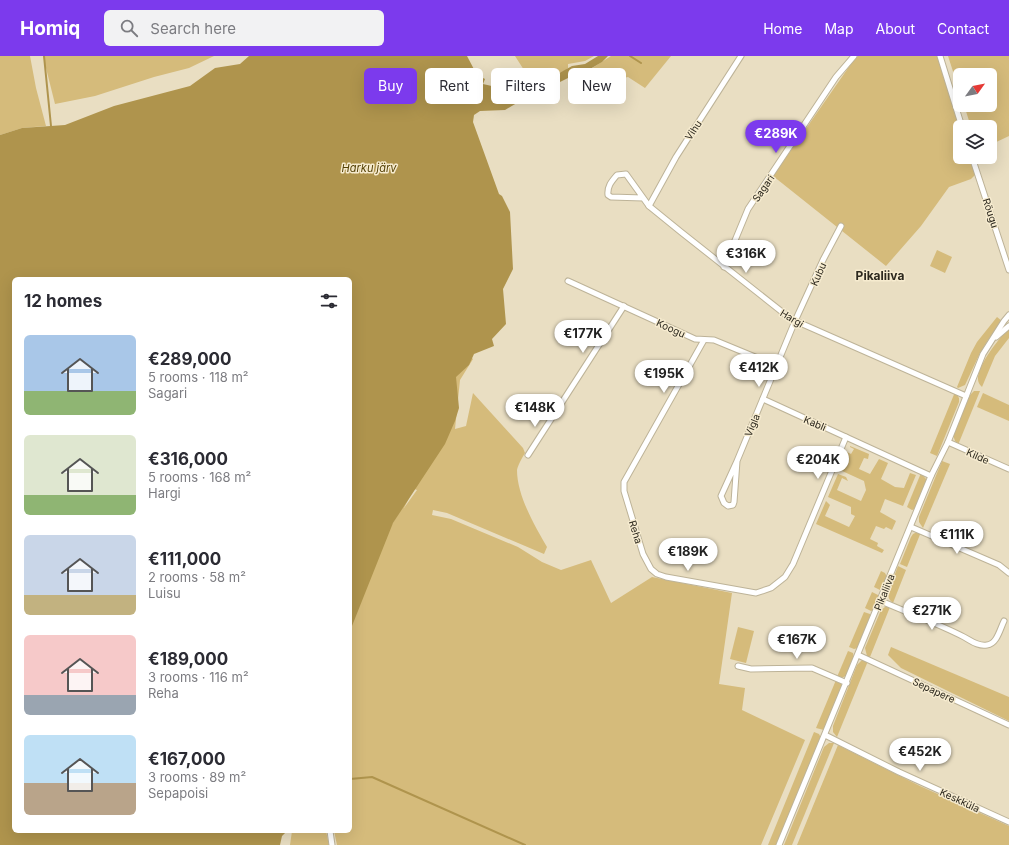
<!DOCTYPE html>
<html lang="en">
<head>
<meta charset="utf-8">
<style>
  body { margin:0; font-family:Inter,sans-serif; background:#f2f2f3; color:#2b2b33; height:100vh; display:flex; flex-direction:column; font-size:15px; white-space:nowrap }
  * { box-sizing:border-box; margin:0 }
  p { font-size:13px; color:#7c7c81 }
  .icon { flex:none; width:22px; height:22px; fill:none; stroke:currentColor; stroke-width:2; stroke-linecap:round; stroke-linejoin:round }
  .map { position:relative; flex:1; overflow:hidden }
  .panel { position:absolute; left:12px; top:221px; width:340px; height:556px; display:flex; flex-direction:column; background:#fff; border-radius:6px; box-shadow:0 4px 16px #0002 }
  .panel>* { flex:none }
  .banner { position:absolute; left:364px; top:12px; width:380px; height:36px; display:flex; gap:8px }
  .needle { width:26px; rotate:57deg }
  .tools { position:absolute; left:953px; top:12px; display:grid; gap:8px }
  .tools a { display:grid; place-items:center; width:44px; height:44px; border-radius:6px; background:#fff; box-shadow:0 4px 16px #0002; font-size:20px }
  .price { position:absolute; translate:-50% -34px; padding:0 9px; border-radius:14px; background:#fff; color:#222; font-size:13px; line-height:26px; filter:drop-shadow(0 1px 2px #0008) }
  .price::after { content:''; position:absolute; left:50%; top:24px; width:12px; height:9px; margin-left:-6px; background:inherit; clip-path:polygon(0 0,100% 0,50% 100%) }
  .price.active { background:#7c3aed; color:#fff }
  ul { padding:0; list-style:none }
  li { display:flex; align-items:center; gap:12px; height:100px; padding:0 12px }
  li span { display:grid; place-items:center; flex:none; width:112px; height:80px; border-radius:6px; color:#555 }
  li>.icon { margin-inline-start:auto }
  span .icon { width:48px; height:48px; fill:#fffc; stroke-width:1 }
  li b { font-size:17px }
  h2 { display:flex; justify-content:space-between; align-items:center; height:48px; padding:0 12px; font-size:17px }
  .pill { padding:0 14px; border-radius:6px; background:#fff; box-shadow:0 4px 16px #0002; font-size:14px; line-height:36px }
  .pill.active { background:#7c3aed; color:#fff }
  header { display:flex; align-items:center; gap:24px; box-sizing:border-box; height:56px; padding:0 20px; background:#7c3aed; color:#fff }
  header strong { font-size:19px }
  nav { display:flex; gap:22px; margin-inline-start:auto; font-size:14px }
  .search { width:280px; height:36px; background:#f2f2f3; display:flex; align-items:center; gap:10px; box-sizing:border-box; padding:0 14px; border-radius:6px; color:#7c7c81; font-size:15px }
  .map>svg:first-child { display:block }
  .green { fill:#d5bb7b }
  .water { fill:#af944d }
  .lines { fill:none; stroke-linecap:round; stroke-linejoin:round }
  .stream { stroke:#af944d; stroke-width:2 }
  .street-casing { stroke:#bdb398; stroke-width:7 }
  .street { stroke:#fff; stroke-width:5 }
  .labels { text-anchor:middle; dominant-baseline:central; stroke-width:3; stroke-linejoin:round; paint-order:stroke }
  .street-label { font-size:10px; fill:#2d291f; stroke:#f6ebcf }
  .water-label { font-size:11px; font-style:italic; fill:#554206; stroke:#f6ebcf }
  .quarter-label { font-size:12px; font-weight:bold; fill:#2d291f; stroke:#f6ebcf }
</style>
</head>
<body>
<header>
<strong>Homiq</strong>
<div class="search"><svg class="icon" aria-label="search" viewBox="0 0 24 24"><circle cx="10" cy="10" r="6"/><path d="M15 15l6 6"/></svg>Search here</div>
<nav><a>Home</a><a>Map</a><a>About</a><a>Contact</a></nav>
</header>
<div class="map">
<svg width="1009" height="789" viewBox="0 0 1009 789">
  <rect width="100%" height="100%" fill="#e9dec2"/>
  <!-- green -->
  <g class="green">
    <path d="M 0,0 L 30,0 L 36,32 L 46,70 L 22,72 L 0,79 Z"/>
    <path d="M 43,0 L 214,0 L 189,12 L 154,21 L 95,40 L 55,48 Z"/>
    <path d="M 515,0 L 594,0 L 585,5 L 568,8 L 568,12 L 566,14 L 533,28 Z"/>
    <path d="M 611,0 L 671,0 L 645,32 L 628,21 L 624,22 L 580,47 L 568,30 L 583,18 Z"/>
    <path d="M 858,0 L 937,0 L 960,72 L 960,101 L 969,101 L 975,119 L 971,123 L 949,131 L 921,170 L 886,210 L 773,120 L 853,5 Z"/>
    <path d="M 948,0 L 1009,0 L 1009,80 L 990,89 L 990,71 L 971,71 L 964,49 L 990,49 L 990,19 L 960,19 L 960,37 Z"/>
    <path d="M 937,194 L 952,201 L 945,217 L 930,210 Z"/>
    <path d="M 997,261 L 1002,265 L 988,284 L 980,297 L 965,329 L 958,332 L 957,331 L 971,297 L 977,286 Z"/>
    <path d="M 1009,272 L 1009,282 L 995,300 L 982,331 C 979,328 978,326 978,323 C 977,310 1000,281 1009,272 Z"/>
    <path d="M 470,300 L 473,303 L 460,324 L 455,373 L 466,370 L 473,337 L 523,392 L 525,397 C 522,402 518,409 517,414 C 517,440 535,470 547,491 L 544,498 L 447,457 L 433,454 L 432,459 L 451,463 L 518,491 L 542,506 L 561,514 L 591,504 L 611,547 L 652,521 L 732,537 L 719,628 L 745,632 L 742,654 L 805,684 L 761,789 L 337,789 L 334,775 L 350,775 L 351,534 L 412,436 L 404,452 L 417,434 L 409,431 L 432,345 Z"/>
    <path d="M 974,335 L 980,335 L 958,389 L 955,385 L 953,379 L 970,339 Z"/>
    <path d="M 955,336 L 959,342 L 959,346 L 937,400 L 930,397 Z"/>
    <path d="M 983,337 L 1009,349 L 1009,365 L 977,351 Z"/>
    <path d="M 850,390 L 869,398 L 868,403 L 864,402 L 859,413 L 870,418 L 879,403 L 888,407 L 881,423 L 895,431 L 904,432 L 910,417 L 916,419 L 903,450 L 885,443 L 880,456 L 896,465 L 892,474 L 886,471 L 884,473 L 876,470 L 870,483 L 878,487 L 877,490 L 884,494 L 882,497 L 816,468 L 826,445 L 830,449 L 825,460 L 849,471 L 855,460 L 851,458 L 851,451 L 828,441 L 838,418 L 846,421 L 848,425 L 842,422 L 837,434 L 861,445 L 866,434 L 864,425 L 840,414 L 847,396 L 851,398 L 854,393 L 850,391 Z"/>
    <path d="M 942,405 L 950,408 L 923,472 L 919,466 L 919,461 Z"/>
    <path d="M 921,417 L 926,423 L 926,428 L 915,453 L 912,454 L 907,451 Z"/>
    <path d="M 917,476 L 921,476 L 907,511 L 900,508 L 911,481 L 913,478 Z"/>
    <path d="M 898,510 L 906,514 L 893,547 C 889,544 888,541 888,536 Z"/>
    <path d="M 881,515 L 885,517 L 887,521 L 882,533 L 880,534 L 874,531 Z"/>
    <path d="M 872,536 L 878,539 L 878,542 L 874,554 L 871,555 L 865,552 Z"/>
    <path d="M 885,551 L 890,551 L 870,601 L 867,600 L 865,592 L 881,554 Z"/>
    <path d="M 864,556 L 870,558 L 871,561 L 858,592 L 854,593 L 849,591 Z"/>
    <path d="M 738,571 L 754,575 L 746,607 L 730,603 Z"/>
    <path d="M 891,591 L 1009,641 L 1009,665 L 901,612 L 888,599 Z"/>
    <path d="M 848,595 L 853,597 L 854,602 L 846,620 L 841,622 L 837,621 Z"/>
    <path d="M 862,604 L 868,605 L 837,681 L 833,676 L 833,670 L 857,609 Z"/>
    <path d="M 836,624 L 842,629 L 824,674 L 816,672 Z"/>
    <path d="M 814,676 L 819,678 L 821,682 L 776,789 L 768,789 Z"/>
    <path d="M 829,687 L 834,687 L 792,789 L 784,789 L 824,691 Z"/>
    <path d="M 838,689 L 920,730 L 1009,770 L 1009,789 L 797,789 Z"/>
    <path d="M 292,775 L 326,775 L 329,789 L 290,789 Z"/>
  </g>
  <!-- water -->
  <path class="water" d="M 249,0 L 467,0 L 477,19 L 485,23 L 483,28 L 513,35 L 552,21 L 572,10 L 585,8 L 598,0 L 608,0 L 602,6 L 585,16 L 580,16 L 558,27 L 549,28 L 505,54 L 480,55 L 474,59 L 473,66 L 499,138 L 502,140 L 510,156 L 513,213 L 503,233 L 506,268 L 492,283 L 494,290 L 474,298 L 469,309 L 456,321 L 459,352 L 455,365 L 445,388 L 393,467 L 350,575 L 350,223 L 14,223 L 14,775 L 287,775 L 282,780 L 280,789 L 0,789 L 0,79 L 22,72 L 65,69 L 114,50 L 190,30 L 215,12 L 240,8 Z"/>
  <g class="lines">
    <!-- stream -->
    <g class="stream">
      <path d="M 44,0 L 51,70"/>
      <path d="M 630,0 L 641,7"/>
      <path d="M 350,723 L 372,721 L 525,789"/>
    </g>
    <!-- street casing -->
    <g class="street-casing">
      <g id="street">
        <path d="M 940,0 L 962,71"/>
        <path d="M 972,101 L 1009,214"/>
        <path d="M 643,142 L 611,141 L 608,139 C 607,130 612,125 617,119 L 626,118 L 649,150 L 681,176 L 791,263 L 966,340"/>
        <path d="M 649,150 L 676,101 L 741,0"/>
        <path d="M 724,211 L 748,153 L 836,21 L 854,0"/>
        <path d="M 568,225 L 695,283 L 714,284 L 777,310"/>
        <path d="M 996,281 L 1009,270"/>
        <path d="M 704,284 L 624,426 L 624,435 L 643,498 L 651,513 L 657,518 L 666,521 L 756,537 L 771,532 L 785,521 L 793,508 L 846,381"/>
        <path d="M 763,343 L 931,420"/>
        <path d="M 948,386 L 1009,413"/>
        <path d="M 528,399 L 624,250"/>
        <path d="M 737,405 L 721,440 L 724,447 L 728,450 L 733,449 L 734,446 L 737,405 L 795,265 L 823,204 L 841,170"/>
        <path d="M 911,471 L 999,509 L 1009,517"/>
        <path d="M 881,545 C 908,557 937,567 964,581 C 970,584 978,591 987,589 C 997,588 1000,573 1004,565"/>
        <path d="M 858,599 L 1009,669"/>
        <path d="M 738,610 L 751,613 L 812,612 L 847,627"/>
        <path d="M 825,679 L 899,716 L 1009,766"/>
        <path d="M 330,775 L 332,789"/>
        <path d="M 779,789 L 931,420 L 948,386 L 983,298 L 1004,265 L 1009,259"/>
      </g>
    </g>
    <!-- street -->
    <use href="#street" class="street"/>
  </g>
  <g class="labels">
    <!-- street labels -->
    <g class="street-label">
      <text transform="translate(693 74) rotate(-57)">Vihu</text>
      <text transform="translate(763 132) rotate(-55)">Sagari</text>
      <text transform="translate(991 157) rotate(72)">Rõugu</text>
      <text transform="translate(818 218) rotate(-66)">Kubu</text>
      <text transform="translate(792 262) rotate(31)">Hargi</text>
      <text transform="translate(671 272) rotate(25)">Koogu</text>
      <text transform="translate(815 367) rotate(23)">Kabli</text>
      <text transform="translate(752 369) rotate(-67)">Vigla</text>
      <text transform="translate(978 400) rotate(24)">Kilde</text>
      <text transform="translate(636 476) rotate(73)">Reha</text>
      <text transform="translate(884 536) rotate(-68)">Pikaliiva</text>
      <text transform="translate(934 634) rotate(25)">Sepapere</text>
      <text transform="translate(960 744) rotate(25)">Keskküla</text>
    </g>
    <!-- water labels -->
    <g class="water-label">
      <text x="369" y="112">Harku järv</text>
    </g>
    <!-- quarter labels -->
    <g class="quarter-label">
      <text x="880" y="219">Pikaliiva</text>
    </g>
  </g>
</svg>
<div class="tools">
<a><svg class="needle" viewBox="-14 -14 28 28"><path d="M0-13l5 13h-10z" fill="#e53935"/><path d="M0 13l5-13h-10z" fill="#7c7c81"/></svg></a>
<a><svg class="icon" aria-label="layers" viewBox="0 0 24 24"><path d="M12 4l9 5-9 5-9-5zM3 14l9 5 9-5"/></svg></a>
</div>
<b class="price active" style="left:776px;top:98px">€289K</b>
<b class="price" style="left:746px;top:218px">€316K</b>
<b class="price" style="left:583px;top:298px">€177K</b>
<b class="price" style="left:759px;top:332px">€412K</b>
<b class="price" style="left:664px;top:338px">€195K</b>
<b class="price" style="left:535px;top:372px">€148K</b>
<b class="price" style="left:818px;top:424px">€204K</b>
<b class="price" style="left:957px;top:499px">€111K</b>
<b class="price" style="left:688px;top:516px">€189K</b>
<b class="price" style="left:932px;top:575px">€271K</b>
<b class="price" style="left:797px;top:604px">€167K</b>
<b class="price" style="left:920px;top:716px">€452K</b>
<div class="banner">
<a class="pill active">Buy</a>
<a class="pill">Rent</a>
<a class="pill">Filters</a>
<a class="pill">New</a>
</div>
<section class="panel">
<h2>12 homes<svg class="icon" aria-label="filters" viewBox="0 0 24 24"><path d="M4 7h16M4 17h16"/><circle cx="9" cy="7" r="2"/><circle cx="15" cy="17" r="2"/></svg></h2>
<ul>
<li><span style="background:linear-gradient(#a9c7e8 70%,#8fb573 0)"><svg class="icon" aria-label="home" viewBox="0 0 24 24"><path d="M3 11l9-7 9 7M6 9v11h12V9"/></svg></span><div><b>€289,000</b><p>5 rooms · 118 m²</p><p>Sagari</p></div></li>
<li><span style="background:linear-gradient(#dfe7d0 75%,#8fb573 0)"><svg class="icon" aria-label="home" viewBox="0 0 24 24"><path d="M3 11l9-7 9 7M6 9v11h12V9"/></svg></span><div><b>€316,000</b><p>5 rooms · 168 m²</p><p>Hargi</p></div></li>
<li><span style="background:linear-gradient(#c9d6e8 75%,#c2b280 0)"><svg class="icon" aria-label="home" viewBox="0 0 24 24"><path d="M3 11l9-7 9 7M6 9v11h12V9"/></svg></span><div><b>€111,000</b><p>2 rooms · 58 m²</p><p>Luisu</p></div></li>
<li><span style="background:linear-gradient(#f6c9c9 75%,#9aa5b1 0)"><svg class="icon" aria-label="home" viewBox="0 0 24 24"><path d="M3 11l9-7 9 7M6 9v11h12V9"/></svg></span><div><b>€189,000</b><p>3 rooms · 116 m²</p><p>Reha</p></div></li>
<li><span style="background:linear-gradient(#bfe0f5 60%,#b9a48a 0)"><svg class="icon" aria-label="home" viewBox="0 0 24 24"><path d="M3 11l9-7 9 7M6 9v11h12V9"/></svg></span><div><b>€167,000</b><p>3 rooms · 89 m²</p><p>Sepapoisi</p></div></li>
</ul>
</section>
</div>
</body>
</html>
